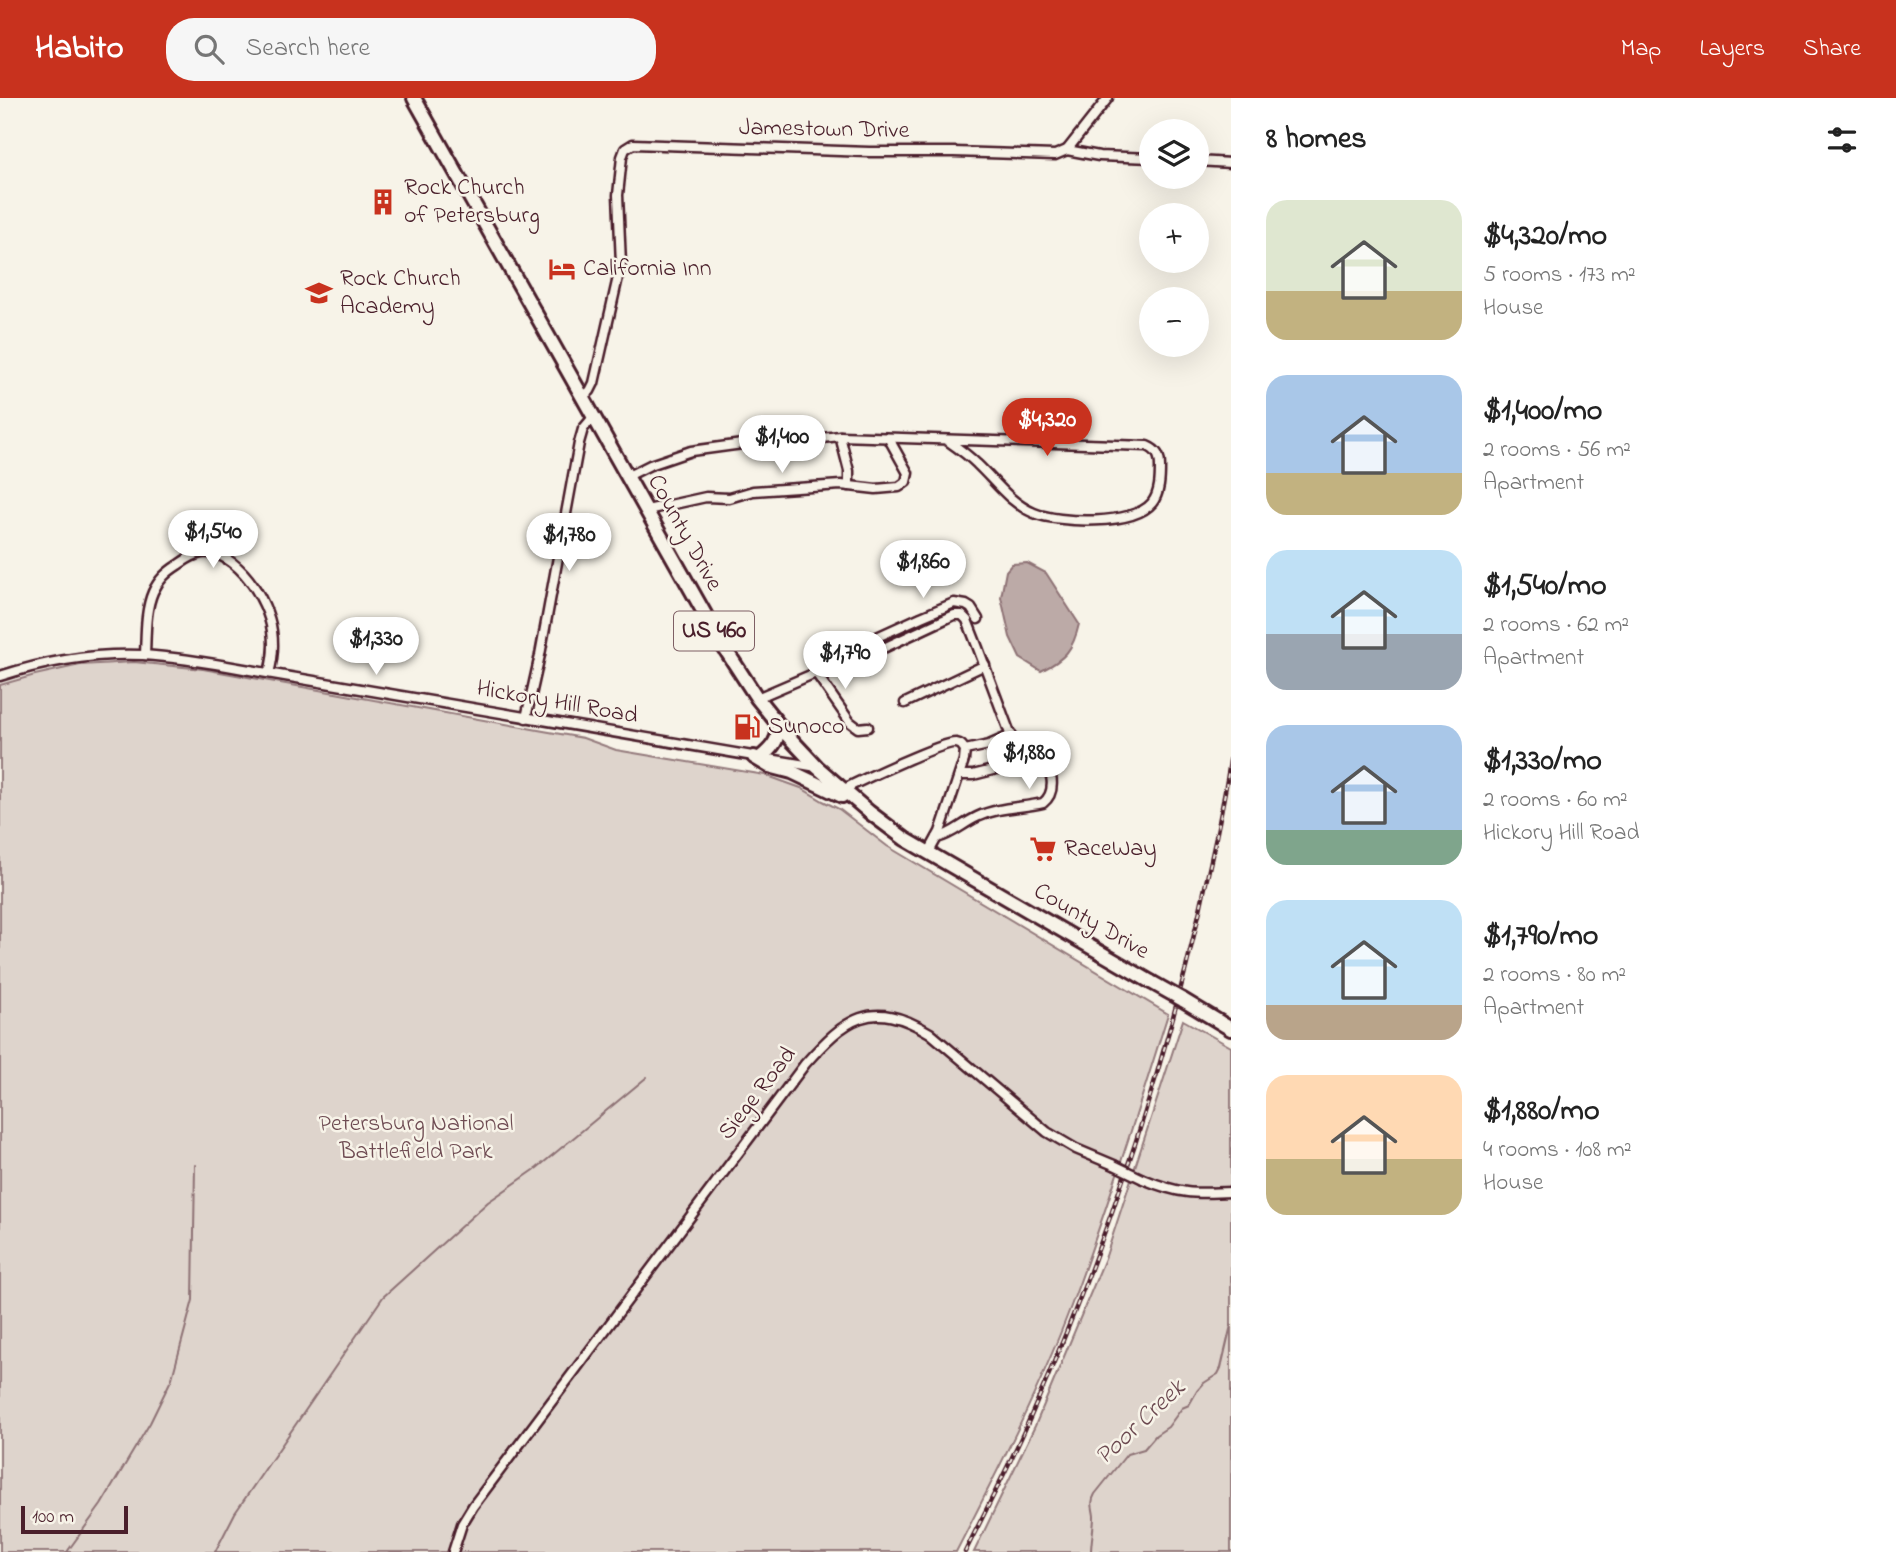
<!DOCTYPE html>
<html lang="en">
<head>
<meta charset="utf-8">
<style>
  body { margin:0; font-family:"Indie Flower",sans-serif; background:#f6f6f6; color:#222; height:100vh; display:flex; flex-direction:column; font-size:26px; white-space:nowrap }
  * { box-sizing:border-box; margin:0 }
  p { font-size:23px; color:#767676 }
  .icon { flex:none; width:38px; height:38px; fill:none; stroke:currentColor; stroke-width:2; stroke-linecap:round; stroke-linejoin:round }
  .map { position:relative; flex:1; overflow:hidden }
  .panel { display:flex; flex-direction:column; background:#fff; width:665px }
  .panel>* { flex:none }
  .controls { position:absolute; left:1139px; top:21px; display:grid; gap:14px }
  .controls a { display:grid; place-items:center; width:70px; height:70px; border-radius:50%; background:#fff; box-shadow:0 7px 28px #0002; font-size:35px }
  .scale { position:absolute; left:21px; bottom:18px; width:107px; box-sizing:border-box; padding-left:7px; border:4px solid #4a1f2b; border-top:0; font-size:19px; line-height:24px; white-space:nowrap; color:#4a1f2b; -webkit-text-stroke:5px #f7f3e8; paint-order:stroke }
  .price { position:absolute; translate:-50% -60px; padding:0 16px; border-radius:24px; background:#fff; color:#222; font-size:23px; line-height:46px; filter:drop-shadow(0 2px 4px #0008) }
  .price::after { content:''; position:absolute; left:50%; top:42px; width:21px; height:16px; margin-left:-10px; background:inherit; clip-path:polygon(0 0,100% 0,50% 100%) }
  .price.on { background:#c8321e; color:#fff }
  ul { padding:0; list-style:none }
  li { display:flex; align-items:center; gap:21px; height:175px; padding:0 35px }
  li span { display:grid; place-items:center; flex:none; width:196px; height:140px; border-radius:21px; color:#555 }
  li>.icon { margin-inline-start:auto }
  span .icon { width:84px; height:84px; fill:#fffc; stroke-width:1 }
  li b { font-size:30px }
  h2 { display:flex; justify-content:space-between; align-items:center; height:84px; padding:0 35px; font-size:30px }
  header { display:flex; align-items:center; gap:42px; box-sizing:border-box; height:98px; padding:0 35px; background:#c8321e; color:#fff }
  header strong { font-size:33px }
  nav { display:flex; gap:38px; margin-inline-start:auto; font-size:24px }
  .search { width:490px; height:63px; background:#f6f6f6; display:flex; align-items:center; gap:18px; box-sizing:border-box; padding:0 24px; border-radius:28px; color:#767676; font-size:26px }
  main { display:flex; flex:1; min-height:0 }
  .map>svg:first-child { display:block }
  .green { fill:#ded4cc; stroke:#947a7c; stroke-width:2 }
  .water { fill:#bcaaa7; stroke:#8e7275; stroke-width:2 }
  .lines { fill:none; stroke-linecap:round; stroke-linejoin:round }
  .stream { stroke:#8e7275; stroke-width:2 }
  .minor-casing { stroke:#4a1f2b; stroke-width:13 }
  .highway-casing { stroke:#4a1f2b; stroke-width:18 }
  .minor { stroke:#f7f3e8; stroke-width:8 }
  .highway { stroke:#f7f3e8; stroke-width:12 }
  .rail-casing { stroke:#4a1f2b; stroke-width:4.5 }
  .rail { stroke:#f7f3e8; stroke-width:2; stroke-dasharray:5; stroke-linecap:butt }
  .minor-bridge-casing { stroke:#4a1f2b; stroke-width:13; stroke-linecap:butt }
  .highway-bridge-casing { stroke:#4a1f2b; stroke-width:18; stroke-linecap:butt }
  .minor-bridge { stroke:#f7f3e8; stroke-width:8 }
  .highway-bridge { stroke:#f7f3e8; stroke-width:12 }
  .labels { text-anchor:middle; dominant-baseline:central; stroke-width:5; stroke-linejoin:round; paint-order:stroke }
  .shield { fill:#f7f3e8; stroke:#7e5f64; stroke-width:2 }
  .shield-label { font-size:23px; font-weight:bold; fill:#4a1f2b }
  .street-label { font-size:24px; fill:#4a1f2b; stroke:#f7f3e8 }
  .poi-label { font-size:24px; fill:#4a1f2b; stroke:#f7f3e8; text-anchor:start }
  .park-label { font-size:24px; fill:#6f4c53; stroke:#f7f3e8 }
  .water-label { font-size:26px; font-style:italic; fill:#6c4950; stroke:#f7f3e8 }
</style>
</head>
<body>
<header>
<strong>Habito</strong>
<div class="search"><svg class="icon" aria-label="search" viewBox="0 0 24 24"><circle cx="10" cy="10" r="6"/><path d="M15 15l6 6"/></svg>Search here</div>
<nav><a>Map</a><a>Layers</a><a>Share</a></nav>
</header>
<main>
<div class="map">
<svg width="1231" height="1454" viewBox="0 0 1231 1454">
  <rect width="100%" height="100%" fill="#f7f3e8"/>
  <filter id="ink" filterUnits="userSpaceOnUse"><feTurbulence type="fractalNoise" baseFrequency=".0143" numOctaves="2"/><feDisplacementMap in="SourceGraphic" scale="14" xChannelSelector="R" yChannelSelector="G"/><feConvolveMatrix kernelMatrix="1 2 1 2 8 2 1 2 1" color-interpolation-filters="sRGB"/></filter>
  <g filter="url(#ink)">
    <!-- green -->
    <g class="green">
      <path d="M 134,564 L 203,571 L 538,632 L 583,640 L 616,652 L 765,677 L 801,690 L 823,703 L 839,711 L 887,748 L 1168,916 C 1137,1014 1107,1112 1071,1208 C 1039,1293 997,1374 956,1454 L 0,1454 L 0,587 L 35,577 L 80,567 Z"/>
      <path d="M 1183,922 L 1231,949 L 1231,1454 L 974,1454 L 1035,1328 L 1106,1158 Z"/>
    </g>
    <!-- water -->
    <path class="water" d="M 1027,465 L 1046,475 L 1079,526 C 1073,552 1065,561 1041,573 L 1020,560 L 1010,539 L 1001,499 L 1006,473 L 1012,466 Z"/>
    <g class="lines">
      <!-- stream -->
      <g class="stream">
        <path d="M 67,1454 L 101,1407 L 150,1325 L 172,1280 L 193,1202 L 195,1067"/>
        <path d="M 215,1454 L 235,1415 L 383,1199 L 488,1104 L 537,1070 L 647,979"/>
        <path d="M 1091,1454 C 1091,1443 1094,1430 1094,1418 C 1093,1409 1090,1405 1095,1396 L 1127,1356 L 1144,1351 L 1156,1337 L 1168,1329 L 1182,1310 L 1189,1307 L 1197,1293 L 1204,1285 L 1218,1276 L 1221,1270 L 1231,1227"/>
      </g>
      <!-- minor casing -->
      <g class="minor-casing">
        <g id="minor">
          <path d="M 1067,52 L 1108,0"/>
          <path d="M 1197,63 L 1231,65"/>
          <path d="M 583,298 L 590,293 L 594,285 L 621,166 L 618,97 L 622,59 L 625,51 L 633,46 L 869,54 L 954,54 L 1055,57 L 1067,52 L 1099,58 L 1152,60"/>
          <path d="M 840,338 L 849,373 L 849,388"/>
          <path d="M 628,378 L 650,367 L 691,353 L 757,344 L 786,344 L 840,338 L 1147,348 C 1157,352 1160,358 1160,369 C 1160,380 1160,395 1152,405 C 1133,428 1059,425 1034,415 C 1010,405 995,383 977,366 C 968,357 958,350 948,343"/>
          <path d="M 647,412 L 706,399 L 729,400 L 753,393 L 841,387 L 876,391 L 899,389 L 906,384 L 908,375 L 889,341"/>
          <path d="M 875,554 L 954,517 L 962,517 L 967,522 L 978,550 L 1021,665"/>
          <path d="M 145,557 C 146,537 145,512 153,494 C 159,481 167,474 178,467 C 185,462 193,456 202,455 C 237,452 268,502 272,533 C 274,547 273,561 269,575"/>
          <path d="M 816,575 L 850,624 L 858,630 L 868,629"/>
          <path d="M 0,578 C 46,563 95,555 143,557 C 177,559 211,565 244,571 L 817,669"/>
          <path d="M 757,600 L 862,555 L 875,540 L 921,519 L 954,505 L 966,507 L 971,510 L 978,521"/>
          <path d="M 905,605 L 985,567"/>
          <path d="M 526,620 L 540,557 L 579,345 L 583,331 L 594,318"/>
          <path d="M 965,652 L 989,647 L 1012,637"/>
          <path d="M 842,692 C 858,684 944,643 956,645 C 962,646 962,648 965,652 L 964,662 L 940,734 L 929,754"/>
          <path d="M 937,740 C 953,736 962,726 977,719 C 998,709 1021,710 1043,705 C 1057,694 1053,670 1040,660 L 973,677 L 960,677"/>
          <path d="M 1143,1081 C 1179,1096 1193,1096 1231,1094"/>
          <path d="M 453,1454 L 462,1426 L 473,1408 L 805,966 C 845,921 871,899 930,935 L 1047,1034 L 1076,1051 L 1114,1067"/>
        </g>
      </g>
      <!-- highway casing -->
      <g class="highway-casing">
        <g id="highway">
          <path d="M 414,0 L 720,543 L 757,600 L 786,636 L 817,669 L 869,714 L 905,741 L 1151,884"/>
          <path d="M 754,659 L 769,668 L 792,674 L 842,698"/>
          <path d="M 760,660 C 771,651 780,642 778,627"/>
          <path d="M 1183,902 L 1231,931"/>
        </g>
      </g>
      <!-- minor -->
      <use href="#minor" class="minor"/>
      <!-- highway -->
      <use href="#highway" class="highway"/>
      <!-- rail casing -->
      <g class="rail-casing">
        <path id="rail" d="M 965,1454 C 987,1410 1010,1366 1030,1320 C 1102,1157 1160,986 1200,812 C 1211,761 1224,709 1231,656"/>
      </g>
      <!-- rail -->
      <use href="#rail" class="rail"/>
      <!-- minor-bridge casing -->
      <g class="minor-bridge-casing">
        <path id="minor-bridge" d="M 1114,1067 L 1143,1081"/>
      </g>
      <!-- highway-bridge casing -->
      <g class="highway-bridge-casing">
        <path id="highway-bridge" d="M 1151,884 L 1183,902"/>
      </g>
      <!-- minor-bridge -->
      <use href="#minor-bridge" class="minor-bridge"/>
      <!-- highway-bridge -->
      <use href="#highway-bridge" class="highway-bridge"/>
    </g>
  </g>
  <!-- icons -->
  <defs>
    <g id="building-bare" transform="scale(2.1)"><path d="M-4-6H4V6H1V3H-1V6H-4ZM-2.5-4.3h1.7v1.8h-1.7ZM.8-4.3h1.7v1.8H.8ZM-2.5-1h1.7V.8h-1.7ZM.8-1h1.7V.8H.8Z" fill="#c8321e" stroke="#f7f3e8" stroke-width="2.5" paint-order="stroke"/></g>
    <g id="hotel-bare" transform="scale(2.1)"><path d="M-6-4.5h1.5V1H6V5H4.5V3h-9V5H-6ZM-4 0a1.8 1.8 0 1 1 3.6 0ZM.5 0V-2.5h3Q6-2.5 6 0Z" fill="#c8321e" stroke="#f7f3e8" stroke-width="2.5" paint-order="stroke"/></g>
    <g id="school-bare" transform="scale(2.1)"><path d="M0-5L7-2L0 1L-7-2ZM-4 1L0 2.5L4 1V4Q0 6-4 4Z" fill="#c8321e" stroke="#f7f3e8" stroke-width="2.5" paint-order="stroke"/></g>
    <g id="fuel-bare" transform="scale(2.1)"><path d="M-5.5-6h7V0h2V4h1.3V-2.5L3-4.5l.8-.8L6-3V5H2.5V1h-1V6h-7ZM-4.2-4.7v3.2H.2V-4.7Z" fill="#c8321e" stroke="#f7f3e8" stroke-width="2.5" paint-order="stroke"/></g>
    <g id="supermarket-bare" transform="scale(2.1)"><path d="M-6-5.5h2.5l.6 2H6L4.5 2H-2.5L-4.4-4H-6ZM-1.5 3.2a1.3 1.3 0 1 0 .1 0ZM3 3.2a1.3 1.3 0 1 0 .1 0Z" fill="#c8321e" stroke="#f7f3e8" stroke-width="2.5" paint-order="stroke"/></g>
  </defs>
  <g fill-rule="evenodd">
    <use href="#building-bare" x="383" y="104"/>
    <use href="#hotel-bare" x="562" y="171"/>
    <use href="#school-bare" x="319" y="195"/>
    <use href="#fuel-bare" x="747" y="629"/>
    <use href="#supermarket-bare" x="1043" y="751"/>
  </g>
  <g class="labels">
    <!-- shield labels -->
    <rect class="shield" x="674" y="513.5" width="80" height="39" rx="5"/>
    <g class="shield-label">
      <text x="714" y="533">US 460</text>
    </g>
    <!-- street labels -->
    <g class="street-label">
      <text transform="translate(824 32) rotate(1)">Jamestown Drive</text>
      <text transform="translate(684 435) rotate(61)">County Drive</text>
      <text transform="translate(557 605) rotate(10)">Hickory Hill Road</text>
      <text transform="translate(1091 824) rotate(30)">County Drive</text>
      <text transform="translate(758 996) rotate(-52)">Siege Road</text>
    </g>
    <!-- poi labels -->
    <g class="poi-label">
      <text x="404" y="90">Rock Church<tspan x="404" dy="28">of Petersburg</tspan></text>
      <text x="583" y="171">California Inn</text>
      <text x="340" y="181">Rock Church<tspan x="340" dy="28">Academy</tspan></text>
      <text x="768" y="629">Sunoco</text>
      <text x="1064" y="751">RaceWay</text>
    </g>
    <!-- park labels -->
    <g class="park-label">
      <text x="416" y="1026">Petersburg National<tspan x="416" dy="28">Battlefield Park</tspan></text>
    </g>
    <!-- water labels -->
    <g class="water-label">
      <text transform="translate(1141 1325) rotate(-43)">Poor Creek</text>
    </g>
  </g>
</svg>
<div class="controls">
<a><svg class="icon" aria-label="layers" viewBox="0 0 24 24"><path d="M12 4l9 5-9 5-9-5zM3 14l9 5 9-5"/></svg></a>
<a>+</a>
<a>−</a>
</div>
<div class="scale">100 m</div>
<b class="price on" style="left:1047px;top:360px">$4,320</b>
<b class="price" style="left:782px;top:377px">$1,400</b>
<b class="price" style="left:213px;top:472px">$1,540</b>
<b class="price" style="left:569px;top:475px">$1,780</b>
<b class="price" style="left:923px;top:502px">$1,860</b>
<b class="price" style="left:376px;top:579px">$1,330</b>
<b class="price" style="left:845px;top:593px">$1,790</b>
<b class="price" style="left:1029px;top:693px">$1,880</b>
</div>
<section class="panel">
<h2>8 homes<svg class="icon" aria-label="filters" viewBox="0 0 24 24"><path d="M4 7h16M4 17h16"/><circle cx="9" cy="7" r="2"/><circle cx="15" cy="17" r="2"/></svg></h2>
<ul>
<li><span style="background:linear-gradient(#dfe7d0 65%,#c2b280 0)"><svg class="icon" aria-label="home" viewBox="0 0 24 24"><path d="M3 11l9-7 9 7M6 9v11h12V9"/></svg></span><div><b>$4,320/mo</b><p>5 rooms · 173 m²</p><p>House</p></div></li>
<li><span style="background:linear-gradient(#a9c7e8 70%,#c2b280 0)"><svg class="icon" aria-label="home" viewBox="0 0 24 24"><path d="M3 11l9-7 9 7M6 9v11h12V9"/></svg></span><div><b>$1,400/mo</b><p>2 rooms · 56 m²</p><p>Apartment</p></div></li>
<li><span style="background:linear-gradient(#bfe0f5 60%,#9aa5b1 0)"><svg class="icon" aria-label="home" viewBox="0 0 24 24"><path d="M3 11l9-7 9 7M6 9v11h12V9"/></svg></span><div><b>$1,540/mo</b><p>2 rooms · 62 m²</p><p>Apartment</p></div></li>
<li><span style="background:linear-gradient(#a9c7e8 75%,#7fa58c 0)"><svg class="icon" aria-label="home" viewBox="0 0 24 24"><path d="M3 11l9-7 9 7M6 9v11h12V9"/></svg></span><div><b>$1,330/mo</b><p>2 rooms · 60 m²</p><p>Hickory Hill Road</p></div></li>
<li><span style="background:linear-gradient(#bfe0f5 75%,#b9a48a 0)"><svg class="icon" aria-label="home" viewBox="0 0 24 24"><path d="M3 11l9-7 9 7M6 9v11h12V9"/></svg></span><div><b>$1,790/mo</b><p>2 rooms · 80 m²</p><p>Apartment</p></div></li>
<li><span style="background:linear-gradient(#ffd9b3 60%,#c2b280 0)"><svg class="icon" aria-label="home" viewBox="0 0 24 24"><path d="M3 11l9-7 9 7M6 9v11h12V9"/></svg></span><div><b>$1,880/mo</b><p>4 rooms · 108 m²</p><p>House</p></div></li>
</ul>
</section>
</main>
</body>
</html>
